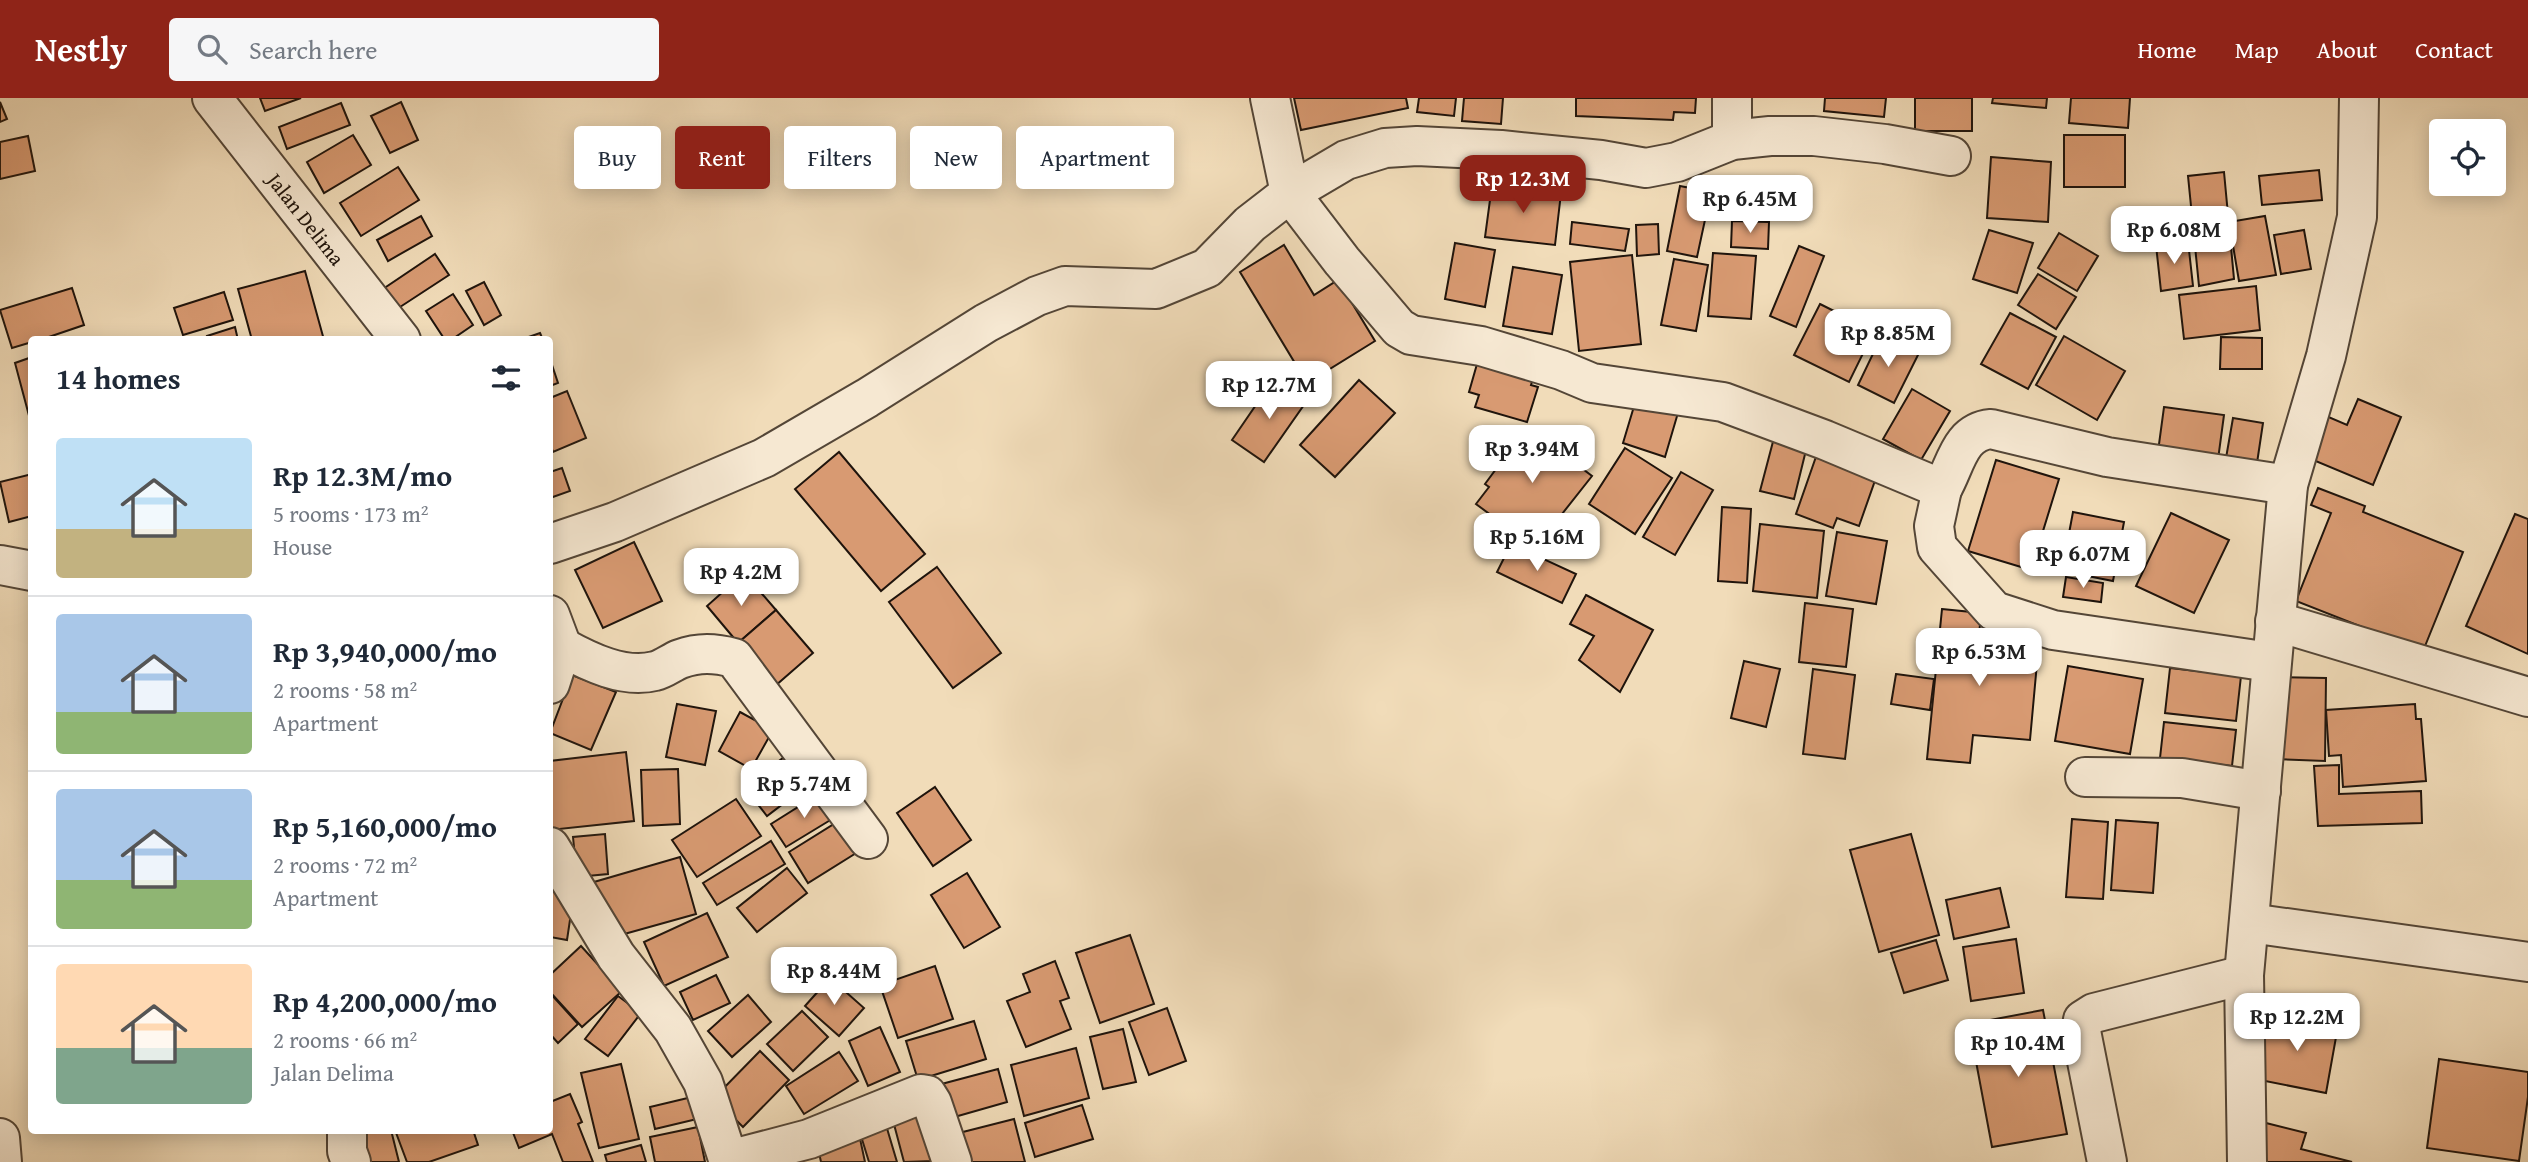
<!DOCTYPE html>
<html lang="en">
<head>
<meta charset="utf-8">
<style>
  body { margin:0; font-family:"Gentium Book Plus",serif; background:#f6f6f7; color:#1f2937; height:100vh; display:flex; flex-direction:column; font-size:26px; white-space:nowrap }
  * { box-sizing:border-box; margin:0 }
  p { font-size:23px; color:#747a83 }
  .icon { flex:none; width:38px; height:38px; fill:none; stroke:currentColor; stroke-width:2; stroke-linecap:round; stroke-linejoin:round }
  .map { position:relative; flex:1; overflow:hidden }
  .details { position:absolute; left:28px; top:238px; width:525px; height:798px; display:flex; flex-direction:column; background:#fff; border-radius:7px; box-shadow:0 4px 18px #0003 }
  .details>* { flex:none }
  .hud { position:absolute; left:574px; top:28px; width:665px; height:63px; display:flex; gap:14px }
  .fabs { position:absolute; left:2429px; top:21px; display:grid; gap:14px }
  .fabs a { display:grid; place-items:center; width:77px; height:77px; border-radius:7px; background:#fff; box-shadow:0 4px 18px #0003; font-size:35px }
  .price { position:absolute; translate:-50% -60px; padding:0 16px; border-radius:14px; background:#fff; color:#222; font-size:23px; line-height:46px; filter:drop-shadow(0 2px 4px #0008) }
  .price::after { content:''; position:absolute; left:50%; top:42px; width:21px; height:16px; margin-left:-10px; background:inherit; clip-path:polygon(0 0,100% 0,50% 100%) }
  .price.current { background:#8f2418; color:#fff }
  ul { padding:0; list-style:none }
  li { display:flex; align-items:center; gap:21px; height:175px; padding:0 28px }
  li+li { border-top:2px solid #e0e1e3 }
  li span { display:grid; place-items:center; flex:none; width:196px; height:140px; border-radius:7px; color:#555 }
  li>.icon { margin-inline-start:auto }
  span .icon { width:84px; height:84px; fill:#fffc; stroke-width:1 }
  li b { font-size:30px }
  h2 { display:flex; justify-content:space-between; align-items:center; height:84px; padding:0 28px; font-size:30px }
  .chip { padding:0 24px; border-radius:7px; background:#fff; box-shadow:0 4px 18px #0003; font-size:24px; line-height:63px }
  .chip.current { background:#8f2418; color:#fff }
  header { display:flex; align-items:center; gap:42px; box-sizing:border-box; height:98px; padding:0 35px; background:#8f2418; color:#fff }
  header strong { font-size:33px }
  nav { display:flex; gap:38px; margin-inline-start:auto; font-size:24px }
  .search { width:490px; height:63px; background:#f6f6f7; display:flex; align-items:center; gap:18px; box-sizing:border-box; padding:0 24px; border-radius:7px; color:#747a83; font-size:26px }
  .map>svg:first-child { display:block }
  .building { fill:#d89a72; stroke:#1f140c; stroke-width:2 }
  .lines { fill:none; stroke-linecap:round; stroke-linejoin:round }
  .minor-casing { stroke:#544637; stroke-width:42 }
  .minor { stroke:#f6e8d2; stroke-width:38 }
  .labels { text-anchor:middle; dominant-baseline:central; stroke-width:5; stroke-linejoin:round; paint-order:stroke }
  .street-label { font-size:21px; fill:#1f140c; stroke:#f6e8d2 }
</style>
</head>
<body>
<header>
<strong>Nestly</strong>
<div class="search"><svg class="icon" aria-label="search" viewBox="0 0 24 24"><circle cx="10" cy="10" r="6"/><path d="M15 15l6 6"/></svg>Search here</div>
<nav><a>Home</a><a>Map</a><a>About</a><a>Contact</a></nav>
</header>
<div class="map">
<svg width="2528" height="1064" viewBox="0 0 2528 1064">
  <rect width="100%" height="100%" fill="#f1dcb9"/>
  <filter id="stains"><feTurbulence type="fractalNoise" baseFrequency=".00286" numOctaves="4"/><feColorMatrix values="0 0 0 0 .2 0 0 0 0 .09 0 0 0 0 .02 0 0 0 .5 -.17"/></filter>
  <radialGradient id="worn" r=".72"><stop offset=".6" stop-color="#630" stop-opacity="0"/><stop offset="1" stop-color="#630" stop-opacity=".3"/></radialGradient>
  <!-- building -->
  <g class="building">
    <path d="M 260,0 L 301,0 L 265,13 Z"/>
    <path d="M 1294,0 L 1406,0 L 1408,10 L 1301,32 Z"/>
    <path d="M 1419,0 L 1456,0 L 1454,18 L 1417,14 Z"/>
    <path d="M 1464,0 L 1503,0 L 1501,26 L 1462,23 Z"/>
    <path d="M 1576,0 L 1696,0 L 1695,15 L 1674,14 L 1673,22 L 1576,18 Z"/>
    <path d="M 1825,0 L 1886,0 L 1884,19 L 1824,13 Z"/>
    <rect x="1915" y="0" width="57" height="33"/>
    <path d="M 1993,0 L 2047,0 L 2046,10 L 1992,5 Z"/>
    <path d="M 2071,0 L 2130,0 L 2128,30 L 2069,25 Z"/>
    <path d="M 0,4 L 7,21 L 0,24 Z"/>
    <path d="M 401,4 L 418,42 L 390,55 L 371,18 Z"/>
    <path d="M 341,5 L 350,27 L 287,51 L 279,29 Z"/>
    <path d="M 353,37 L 371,67 L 324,95 L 307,64 Z"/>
    <rect x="2064" y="37" width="61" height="52"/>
    <path d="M 28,38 L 35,73 L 0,81 L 0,44 Z"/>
    <path d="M 1991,59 L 2051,64 L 2048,124 L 1987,120 Z"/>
    <path d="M 398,69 L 419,102 L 361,138 L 340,105 Z"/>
    <path d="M 2319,72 L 2322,102 L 2262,107 L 2259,78 Z"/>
    <path d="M 2224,74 L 2234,181 L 2199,188 L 2188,78 Z"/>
    <path d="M 1492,87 L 1561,95 L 1555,147 L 1485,139 Z"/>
    <path d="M 1680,88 L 1711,94 L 1697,159 L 1667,153 Z"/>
    <path d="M 421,118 L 432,138 L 388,163 L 377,142 Z"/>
    <path d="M 2265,118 L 2276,177 L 2239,183 L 2229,124 Z"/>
    <path d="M 1732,123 L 1769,124 L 1768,151 L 1731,149 Z"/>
    <path d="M 1572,124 L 1629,131 L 1625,153 L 1570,146 Z"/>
    <path d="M 1658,126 L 1659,156 L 1637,158 L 1636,127 Z"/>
    <path d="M 1989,132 L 2033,145 L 2017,195 L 1973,181 Z"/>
    <path d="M 2304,132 L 2311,171 L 2281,176 L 2274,137 Z"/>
    <path d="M 2059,135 L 2098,158 L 2077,193 L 2038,170 Z"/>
    <path d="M 2188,143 L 2193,188 L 2161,193 L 2156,147 Z"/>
    <path d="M 1455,145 L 1495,152 L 1485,209 L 1445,201 Z"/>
    <path d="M 1284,147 L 1314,197 L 1338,182 L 1375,243 L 1307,285 L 1240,174 Z"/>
    <path d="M 1799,148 L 1824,158 L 1796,229 L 1770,218 Z"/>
    <path d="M 1713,155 L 1756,158 L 1751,221 L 1708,218 Z"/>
    <path d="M 435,156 L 449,177 L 397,211 L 383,191 Z"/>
    <path d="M 1632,157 L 1641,246 L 1579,253 L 1570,164 Z"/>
    <path d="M 1674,161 L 1708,167 L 1696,233 L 1661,227 Z"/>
    <path d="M 1513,169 L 1562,177 L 1552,236 L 1503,228 Z"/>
    <path d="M 305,173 L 324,242 L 252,242 L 238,191 Z"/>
    <path d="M 2038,176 L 2076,199 L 2056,231 L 2018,207 Z"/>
    <path d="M 484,184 L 501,217 L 484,227 L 466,193 Z"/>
    <path d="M 2256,188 L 2260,232 L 2184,241 L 2179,197 Z"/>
    <path d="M 72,190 L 84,227 L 40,242 L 32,242 L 32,244 L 12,250 L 0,212 Z"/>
    <path d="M 224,194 L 233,222 L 183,237 L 174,210 Z"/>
    <path d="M 453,196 L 473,227 L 451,242 L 445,242 L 426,213 Z"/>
    <path d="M 1820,206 L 1874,233 L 1849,284 L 1794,257 Z"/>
    <path d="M 2010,215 L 2056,239 L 2028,291 L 1981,266 Z"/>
    <path d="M 235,229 L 238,242 L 208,242 L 207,238 Z"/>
    <path d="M 540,235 L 543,242 L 520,242 Z"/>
    <path d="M 1882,237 L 1919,255 L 1894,305 L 1858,287 Z"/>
    <path d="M 2064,238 L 2125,273 L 2097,322 L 2036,287 Z"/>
    <path d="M 2221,239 L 2262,240 L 2262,271 L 2220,271 Z"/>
    <path d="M 1481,252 L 1537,269 L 1531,287 L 1538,289 L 1527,324 L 1475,309 L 1479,297 L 1469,294 Z"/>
    <path d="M 32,259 L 32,329 L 15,265 Z"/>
    <path d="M 550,261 L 558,285 L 550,288 Z"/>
    <path d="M 1273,282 L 1306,304 L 1264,364 L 1232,342 Z"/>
    <path d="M 1359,282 L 1395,315 L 1335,379 L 1300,347 Z"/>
    <path d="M 1912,291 L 1950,313 L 1921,362 L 1883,341 Z"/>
    <path d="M 567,293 L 586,340 L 553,354 L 550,345 L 550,300 Z"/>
    <path d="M 1638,295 L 1680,308 L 1665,359 L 1623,345 Z"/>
    <path d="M 2358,301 L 2401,319 L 2373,387 L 2306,359 L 2324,317 L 2347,327 Z"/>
    <path d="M 2164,309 L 2224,317 L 2217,369 L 2157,361 Z"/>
    <path d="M 2233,320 L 2263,325 L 2257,365 L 2226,360 Z"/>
    <path d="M 1527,329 L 1592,378 L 1547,435 L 1530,422 L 1519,438 L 1476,406 L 1489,389 L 1485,386 Z"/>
    <path d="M 1775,336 L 1808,344 L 1794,401 L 1760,393 Z"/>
    <path d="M 1625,350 L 1672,380 L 1635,436 L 1589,406 Z"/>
    <path d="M 1818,353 L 1878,374 L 1859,428 L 1837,420 L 1833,430 L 1796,416 Z"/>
    <path d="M 839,354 L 925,456 L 881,493 L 795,391 Z"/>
    <path d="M 1996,362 L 2059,381 L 2031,472 L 1968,453 Z"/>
    <path d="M 562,370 L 570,393 L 550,400 L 550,374 Z"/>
    <path d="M 1681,374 L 1713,392 L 1675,457 L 1643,439 Z"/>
    <path d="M 32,376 L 32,418 L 9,424 L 0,384 Z"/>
    <path d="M 2318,390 L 2365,408 L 2363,414 L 2463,454 L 2423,553 L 2296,503 L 2331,415 L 2311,407 Z"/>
    <path d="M 1722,409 L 1751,411 L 1747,485 L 1718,483 Z"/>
    <path d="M 2073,414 L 2124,424 L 2113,483 L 2062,473 Z"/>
    <path d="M 2171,415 L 2229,442 L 2194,515 L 2136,488 Z"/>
    <path d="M 2515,416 L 2528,421 L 2528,556 L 2466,528 Z"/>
    <path d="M 1760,426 L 1824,433 L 1817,500 L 1753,493 Z"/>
    <path d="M 1837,434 L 1887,443 L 1876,506 L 1826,498 Z"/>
    <path d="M 634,444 L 662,503 L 603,530 L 575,472 Z"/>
    <path d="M 1511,446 L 1576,476 L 1562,505 L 1497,474 Z"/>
    <path d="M 937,469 L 1001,555 L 953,590 L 889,504 Z"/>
    <path d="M 744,475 L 776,512 L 738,545 L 707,508 Z"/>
    <path d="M 2066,479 L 2103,485 L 2101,504 L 2063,499 Z"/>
    <path d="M 1586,497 L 1653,532 L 1620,594 L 1579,562 L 1594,538 L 1570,526 Z"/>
    <path d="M 1805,505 L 1853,511 L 1846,569 L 1799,564 Z"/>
    <path d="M 1942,511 L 1981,515 L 1979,538 L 2039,543 L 2030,642 L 1973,637 L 1970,665 L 1927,661 Z"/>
    <path d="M 776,512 L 813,555 L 775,588 L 738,545 Z"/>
    <path d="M 1744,563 L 1780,571 L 1766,629 L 1731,620 Z"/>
    <path d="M 2068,568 L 2143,581 L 2130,656 L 2055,643 Z"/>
    <path d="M 2170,570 L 2241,578 L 2236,623 L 2165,615 Z"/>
    <path d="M 1813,571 L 1855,577 L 1845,661 L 1803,656 Z"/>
    <path d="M 1896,576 L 1934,581 L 1930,612 L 1891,606 Z"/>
    <path d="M 572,577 L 616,594 L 591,652 L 550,635 Z"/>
    <path d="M 2275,579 L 2326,580 L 2325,663 L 2273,661 Z"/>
    <path d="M 677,606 L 716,613 L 705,667 L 666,659 Z"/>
    <path d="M 2415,606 L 2416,621 L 2421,621 L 2426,683 L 2343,689 L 2341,657 L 2329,658 L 2326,612 Z"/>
    <path d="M 740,614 L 773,632 L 751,671 L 719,653 Z"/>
    <path d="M 2164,624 L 2236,632 L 2232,668 L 2160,660 Z"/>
    <path d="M 626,654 L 634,723 L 550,732 L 550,663 Z"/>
    <path d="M 791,654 L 813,683 L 767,718 L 744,689 Z"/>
    <path d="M 2339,667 L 2339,696 L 2421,693 L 2422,725 L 2318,728 L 2314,668 Z"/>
    <path d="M 678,671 L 680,726 L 643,728 L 641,672 Z"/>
    <path d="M 935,689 L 971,742 L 933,768 L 897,715 Z"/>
    <path d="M 822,694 L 837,718 L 786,749 L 771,726 Z"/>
    <path d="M 736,701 L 761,738 L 697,779 L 672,742 Z"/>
    <path d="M 842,721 L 861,752 L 808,785 L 789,754 Z"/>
    <path d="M 2072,721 L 2108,724 L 2103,801 L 2066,799 Z"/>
    <path d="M 2116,722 L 2158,725 L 2153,795 L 2111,792 Z"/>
    <path d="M 605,736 L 608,776 L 577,779 L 573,739 Z"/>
    <path d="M 1911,736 L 1939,837 L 1879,854 L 1850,752 Z"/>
    <path d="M 771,743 L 785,766 L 717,807 L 703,785 Z"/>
    <path d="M 680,759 L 696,816 L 610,840 L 594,784 Z"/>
    <path d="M 787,770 L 807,795 L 757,834 L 737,810 Z"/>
    <path d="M 550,772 L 552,773 L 550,791 L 574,795 L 567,842 L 550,839 Z"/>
    <path d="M 967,775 L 1000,829 L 964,850 L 931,797 Z"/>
    <path d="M 2000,790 L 2009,829 L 1954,841 L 1946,802 Z"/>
    <path d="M 707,815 L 728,859 L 664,888 L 644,844 Z"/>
    <path d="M 1130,837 L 1154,906 L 1100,925 L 1076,855 Z"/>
    <path d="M 2016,841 L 2024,895 L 1971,903 L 1963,849 Z"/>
    <path d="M 1936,842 L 1948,882 L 1904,895 L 1891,855 Z"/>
    <path d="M 581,848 L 622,893 L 582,929 L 550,894 L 550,877 Z"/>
    <path d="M 1055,863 L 1069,900 L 1060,903 L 1071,931 L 1026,949 L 1007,903 L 1030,894 L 1023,876 Z"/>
    <path d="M 935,868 L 953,921 L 898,940 L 880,887 Z"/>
    <path d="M 716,877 L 730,905 L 693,922 L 680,894 Z"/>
    <path d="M 830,880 L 864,910 L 839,938 L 805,908 Z"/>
    <path d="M 550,895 L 578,926 L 558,945 L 550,936 Z"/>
    <path d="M 748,897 L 771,924 L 732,959 L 708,933 Z"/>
    <path d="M 618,898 L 641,915 L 608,958 L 585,941 Z"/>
    <path d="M 1167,910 L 1186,963 L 1149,977 L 1129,924 Z"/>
    <path d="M 2043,912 L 2067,1036 L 1992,1049 L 1969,926 Z"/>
    <path d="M 802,913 L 828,939 L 793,973 L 767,946 Z"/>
    <path d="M 2267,915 L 2338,928 L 2326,995 L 2255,981 Z"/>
    <path d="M 974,923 L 986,961 L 918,982 L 906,943 Z"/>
    <path d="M 880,929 L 900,974 L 868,988 L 849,943 Z"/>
    <path d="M 1123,931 L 1136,984 L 1103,991 L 1090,939 Z"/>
    <path d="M 1076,950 L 1089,1000 L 1024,1018 L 1011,967 Z"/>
    <path d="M 760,953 L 789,982 L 743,1029 L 714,1000 Z"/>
    <path d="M 839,954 L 858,983 L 804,1016 L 786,988 Z"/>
    <path d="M 2439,961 L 2528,974 L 2528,999 L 2519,1063 L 2427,1050 Z"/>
    <path d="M 621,966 L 639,1041 L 599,1050 L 581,975 Z"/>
    <path d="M 998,971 L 1007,1004 L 944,1022 L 934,988 Z"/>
    <path d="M 570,996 L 582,1024 L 578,1026 L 593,1064 L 563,1064 L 552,1036 L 519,1050 L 512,1032 L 550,1032 L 550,1004 Z"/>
    <path d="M 692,999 L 697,1021 L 655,1031 L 650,1009 Z"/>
    <path d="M 918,1007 L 934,1063 L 904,1064 L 891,1015 Z"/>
    <path d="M 1082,1007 L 1093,1041 L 1035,1059 L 1025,1025 Z"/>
    <path d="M 883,1017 L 897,1064 L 869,1064 L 857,1025 Z"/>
    <path d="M 1014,1021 L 1025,1064 L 958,1064 L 951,1037 Z"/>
    <path d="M 2266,1025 L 2306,1035 L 2301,1051 L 2352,1064 L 2256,1064 Z"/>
    <path d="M 698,1029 L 705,1064 L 655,1064 L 650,1039 Z"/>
    <path d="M 377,1032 L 391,1032 L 399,1064 L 368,1064 L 361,1037 Z"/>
    <path d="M 395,1032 L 473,1032 L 478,1047 L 429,1064 L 407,1064 Z"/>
    <path d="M 859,1036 L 865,1064 L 821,1064 L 817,1045 Z"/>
    <path d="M 641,1047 L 646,1064 L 607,1064 L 605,1057 Z"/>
  </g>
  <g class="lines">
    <!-- minor casing -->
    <g class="minor-casing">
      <g id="minor">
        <path d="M 212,0 L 401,242"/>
        <path d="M 1270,0 L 1290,95 L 1342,163 L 1399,230 L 1411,237 L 1481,248 L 1561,272 L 1592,285 L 1723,304 L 1825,342 L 1942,391 L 1934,428 L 1937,449 L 1994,513 L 2053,532 L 2270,564"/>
        <path d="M 1732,42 L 1732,0"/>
        <path d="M 1942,391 C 1956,367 1959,334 1991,331 L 2107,359 L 2288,387"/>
        <path d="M 550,446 L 615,424 L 764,360 L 867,300 L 986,225 L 1037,198 L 1065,188 L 1156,191 L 1207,170 L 1250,126 L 1290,95 L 1346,62 L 1385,50 L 1417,48 L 1501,52 L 1601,62 L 1646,70 L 1677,64 L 1732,42 L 1770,38 L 1814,38 L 1885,46 L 1951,58"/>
        <path d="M 0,467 L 32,473"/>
        <path d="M 550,517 L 562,549 L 550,586"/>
        <path d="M 2275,523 L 2528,599"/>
        <path d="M 562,549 C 589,564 624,581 655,573 C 664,571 672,564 680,561 C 699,554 715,555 734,560 L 868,741"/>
        <path d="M 2085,679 L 2182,680 L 2261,693"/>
        <path d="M 550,749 L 616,858 L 673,931 L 703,984 L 729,1064"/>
        <path d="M 2250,825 L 2528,864"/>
        <path d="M 347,1032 L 347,1053 L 351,1064"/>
        <path d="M 0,1040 L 2,1064"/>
        <path d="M 729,1062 L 809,1041 L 921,996 L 927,997 L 932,1005 L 952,1064"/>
        <path d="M 2107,1064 L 2081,933 L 2083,922 L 2094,915 L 2244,877"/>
        <path d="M 2247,1064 L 2244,877 L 2288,387 L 2326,258 L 2357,119 L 2359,0"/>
      </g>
    </g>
    <!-- minor -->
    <use href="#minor" class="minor"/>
  </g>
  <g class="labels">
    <!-- street labels -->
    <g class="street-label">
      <text transform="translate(306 121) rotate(52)">Jalan Delima</text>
    </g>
  </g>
  <rect width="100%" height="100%" filter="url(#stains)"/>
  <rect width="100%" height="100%" fill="url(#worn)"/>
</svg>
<div class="fabs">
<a><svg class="icon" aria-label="locate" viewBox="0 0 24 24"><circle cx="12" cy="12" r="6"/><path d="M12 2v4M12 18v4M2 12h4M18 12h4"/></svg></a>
</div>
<b class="price current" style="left:1523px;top:117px">Rp 12.3M</b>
<b class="price" style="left:1750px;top:137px">Rp 6.45M</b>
<b class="price" style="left:2174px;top:168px">Rp 6.08M</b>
<b class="price" style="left:1888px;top:271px">Rp 8.85M</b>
<b class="price" style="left:1269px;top:323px">Rp 12.7M</b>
<b class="price" style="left:1532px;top:387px">Rp 3.94M</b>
<b class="price" style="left:1537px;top:475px">Rp 5.16M</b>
<b class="price" style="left:2083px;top:492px">Rp 6.07M</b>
<b class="price" style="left:741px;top:510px">Rp 4.2M</b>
<b class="price" style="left:1979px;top:590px">Rp 6.53M</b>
<b class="price" style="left:804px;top:722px">Rp 5.74M</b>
<b class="price" style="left:834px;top:909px">Rp 8.44M</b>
<b class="price" style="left:2297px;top:955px">Rp 12.2M</b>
<b class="price" style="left:2018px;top:981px">Rp 10.4M</b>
<div class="hud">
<a class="chip">Buy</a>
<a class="chip current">Rent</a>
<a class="chip">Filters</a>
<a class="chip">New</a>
<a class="chip">Apartment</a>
</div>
<section class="details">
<h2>14 homes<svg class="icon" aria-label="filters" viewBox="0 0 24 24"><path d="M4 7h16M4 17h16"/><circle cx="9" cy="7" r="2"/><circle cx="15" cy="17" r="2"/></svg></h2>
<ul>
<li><span style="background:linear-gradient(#bfe0f5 65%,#c2b280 0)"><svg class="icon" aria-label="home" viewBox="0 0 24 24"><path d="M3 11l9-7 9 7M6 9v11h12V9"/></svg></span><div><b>Rp 12.3M/mo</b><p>5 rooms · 173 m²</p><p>House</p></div></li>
<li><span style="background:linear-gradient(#a9c7e8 70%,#8fb573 0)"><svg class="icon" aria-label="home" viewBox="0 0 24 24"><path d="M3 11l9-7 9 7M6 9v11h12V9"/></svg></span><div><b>Rp 3,940,000/mo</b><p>2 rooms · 58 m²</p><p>Apartment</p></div></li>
<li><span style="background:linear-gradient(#a9c7e8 65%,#8fb573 0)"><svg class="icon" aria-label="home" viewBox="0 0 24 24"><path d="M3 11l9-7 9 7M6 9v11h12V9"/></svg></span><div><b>Rp 5,160,000/mo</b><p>2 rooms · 72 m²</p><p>Apartment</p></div></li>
<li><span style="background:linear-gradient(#ffd9b3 60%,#7fa58c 0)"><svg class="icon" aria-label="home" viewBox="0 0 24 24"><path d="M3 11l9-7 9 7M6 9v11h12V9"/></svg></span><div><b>Rp 4,200,000/mo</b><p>2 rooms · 66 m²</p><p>Jalan Delima</p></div></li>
</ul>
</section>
</div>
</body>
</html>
